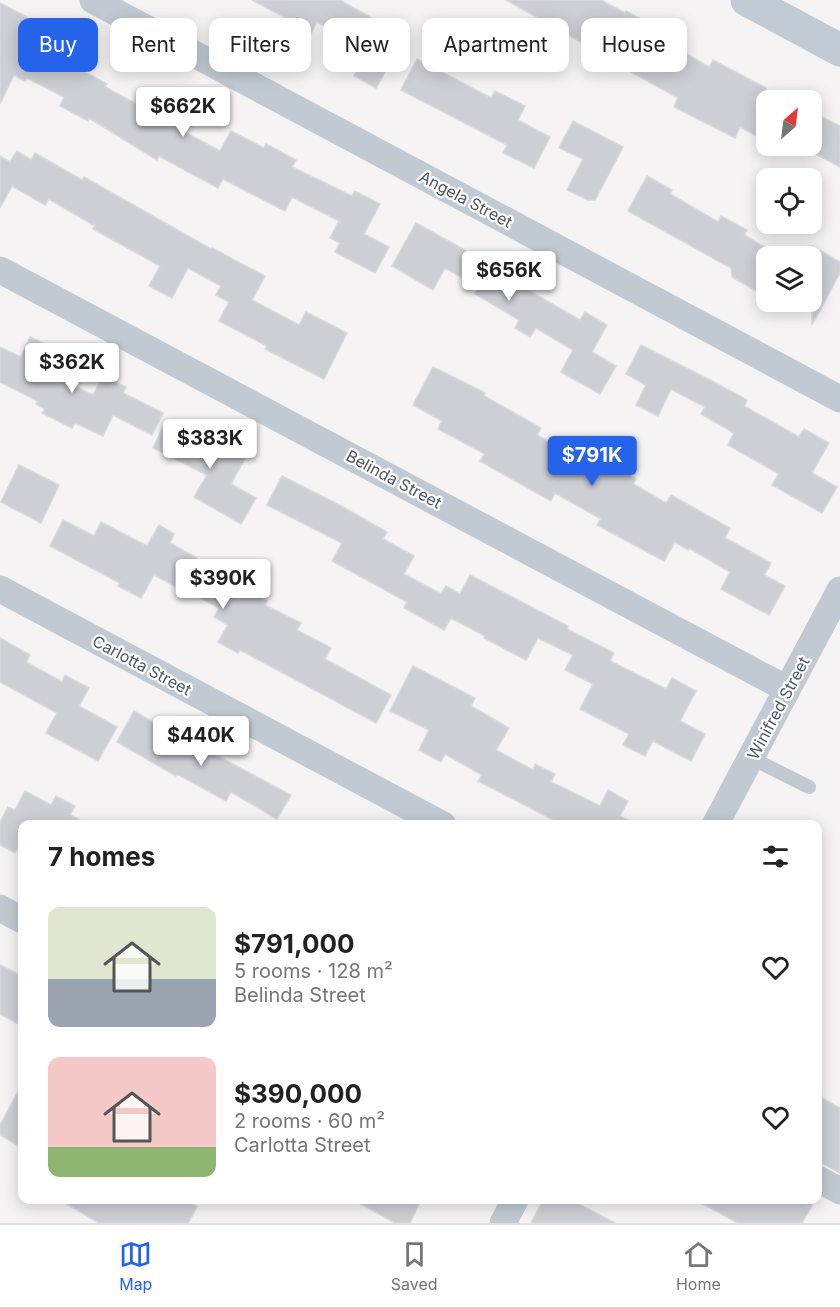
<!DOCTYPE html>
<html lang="en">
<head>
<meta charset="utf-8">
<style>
  body { margin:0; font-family:Inter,sans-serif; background:#f2f2f2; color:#222; height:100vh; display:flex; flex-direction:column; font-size:22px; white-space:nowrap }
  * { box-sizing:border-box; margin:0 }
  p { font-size:20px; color:#767676 }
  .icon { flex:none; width:33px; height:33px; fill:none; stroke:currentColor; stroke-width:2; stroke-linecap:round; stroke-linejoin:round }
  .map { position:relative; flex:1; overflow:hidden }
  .side { position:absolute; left:18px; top:820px; width:804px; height:384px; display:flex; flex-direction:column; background:#fff; border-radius:12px; box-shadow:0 3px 15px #0003 }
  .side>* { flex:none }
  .hud { position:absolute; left:18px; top:18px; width:804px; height:54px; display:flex; gap:12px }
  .needle { width:39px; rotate:28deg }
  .fabs { position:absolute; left:756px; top:90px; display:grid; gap:12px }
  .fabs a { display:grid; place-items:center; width:66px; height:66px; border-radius:12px; background:#fff; box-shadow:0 3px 15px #0003; font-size:30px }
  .price { position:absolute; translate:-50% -51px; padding:0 14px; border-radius:6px; background:#fff; color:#222; font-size:20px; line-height:39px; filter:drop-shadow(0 2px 3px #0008) }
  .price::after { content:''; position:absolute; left:50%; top:36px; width:18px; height:14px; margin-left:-9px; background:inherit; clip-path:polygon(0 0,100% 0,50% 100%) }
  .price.on { background:#2563eb; color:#fff }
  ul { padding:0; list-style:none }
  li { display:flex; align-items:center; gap:18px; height:150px; padding:0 30px }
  li span { display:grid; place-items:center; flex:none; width:168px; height:120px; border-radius:12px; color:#555 }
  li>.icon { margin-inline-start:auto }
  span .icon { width:72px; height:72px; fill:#fffc; stroke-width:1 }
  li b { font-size:26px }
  h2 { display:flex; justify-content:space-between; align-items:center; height:72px; padding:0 30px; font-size:26px }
  .chip { padding:0 21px; border-radius:12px; background:#fff; box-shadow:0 3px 15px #0003; font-size:21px; line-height:54px }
  .chip.on { background:#2563eb; color:#fff }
  .dock { display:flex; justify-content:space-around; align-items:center; height:84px; border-top:2px solid #e0e0e0; background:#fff; font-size:16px; color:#767676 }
  .dock a { display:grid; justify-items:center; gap:3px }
  .dock .on { color:#2563eb }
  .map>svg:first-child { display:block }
  .building { fill:#cdcfd5; stroke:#d7d9de; stroke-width:1.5 }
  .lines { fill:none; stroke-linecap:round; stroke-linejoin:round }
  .lane { stroke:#c1cad2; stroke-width:14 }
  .street { stroke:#c1cad2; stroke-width:27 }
  .secondary { stroke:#c1cbd6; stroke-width:33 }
  .labels { text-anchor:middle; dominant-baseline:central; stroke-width:4.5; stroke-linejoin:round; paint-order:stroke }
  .street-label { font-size:16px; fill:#4a5661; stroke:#fff }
</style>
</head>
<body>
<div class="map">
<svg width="840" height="1223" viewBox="0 0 840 1223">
  <rect width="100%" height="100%" fill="#f5f3f3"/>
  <!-- building -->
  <g class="building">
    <path d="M 252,0 L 340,0 L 386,26 L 370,55 L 389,65 L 376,88 L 354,76 L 364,58 L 351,51 L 355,43 L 317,22 L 303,49 L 282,38 L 292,21 Z"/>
    <path d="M 506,0 L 601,0 L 625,13 L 626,11 L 656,27 L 652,34 L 709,67 L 713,60 L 766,88 L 766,141 L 740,127 L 735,138 L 674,107 L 678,98 L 622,67 L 628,56 L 591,36 L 586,45 Z"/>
    <path d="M 0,3 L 27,17 L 22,28 L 58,46 L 63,36 L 89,49 L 79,69 L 107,84 L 105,87 L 155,114 L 166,96 L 186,107 L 175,127 L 220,151 L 231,131 L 264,148 L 266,144 L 296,160 L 292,167 L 352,196 L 355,191 L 380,204 L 364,234 L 389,247 L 375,273 L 335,252 L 340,243 L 330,238 L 339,221 L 292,197 L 285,211 L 223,179 L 218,188 L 159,156 L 157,160 L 89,118 L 88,121 L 60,106 L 64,97 L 27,78 L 25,81 L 14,75 L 0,104 Z"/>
    <path d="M 417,59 L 491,98 L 495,91 L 525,106 L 518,120 L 550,137 L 534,168 L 503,153 L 507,145 L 401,90 Z"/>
    <path d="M 812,112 L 840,126 L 840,167 L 812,152 Z"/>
    <path d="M 573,121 L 623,147 L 595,200 L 588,200 L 567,190 L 583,159 L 559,148 Z"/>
    <path d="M 17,151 L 31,160 L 35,153 L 82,180 L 84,177 L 211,249 L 212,248 L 265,276 L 252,300 L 299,325 L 306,312 L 347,333 L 324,379 L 265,349 L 267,346 L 219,321 L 229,302 L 216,295 L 221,286 L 188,268 L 172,298 L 149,286 L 160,266 L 93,229 L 95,226 L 49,199 L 45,205 L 12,186 L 0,208 L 0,156 L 10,162 Z"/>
    <path d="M 647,176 L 672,190 L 670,194 L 718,222 L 721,216 L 747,230 L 744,235 L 766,248 L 766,277 L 758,292 L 732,277 L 731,268 L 628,211 Z"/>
    <path d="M 416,223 L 492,265 L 493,263 L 523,280 L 519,285 L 580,320 L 585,312 L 607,325 L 592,352 L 616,366 L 600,394 L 561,372 L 573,350 L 536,328 L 530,337 L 515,328 L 519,320 L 475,294 L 479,287 L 445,268 L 433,290 L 392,266 Z"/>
    <path d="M 812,246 L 840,262 L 840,273 L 812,325 Z"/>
    <path d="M 30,337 L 54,348 L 43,371 L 93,395 L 103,376 L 126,387 L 123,393 L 163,413 L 152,435 L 113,415 L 103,436 L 75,423 L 72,428 L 42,413 L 45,409 L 36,404 L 38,401 L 0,382 L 0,347 L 21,357 Z"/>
    <path d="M 641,345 L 712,381 L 747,400 L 744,406 L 799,437 L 804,429 L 829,443 L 812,473 L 837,487 L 822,513 L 772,485 L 779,474 L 728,445 L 734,433 L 701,414 L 705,407 L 671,389 L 658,416 L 636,405 L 646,385 L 626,374 Z"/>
    <path d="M 433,367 L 485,393 L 484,396 L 541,428 L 537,435 L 588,464 L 593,455 L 636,479 L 633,484 L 666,503 L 671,495 L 730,528 L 725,538 L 771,563 L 764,575 L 785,586 L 769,615 L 721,589 L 730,572 L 689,548 L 688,550 L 675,542 L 664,561 L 597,525 L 601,519 L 555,493 L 551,501 L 480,461 L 485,454 L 438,429 L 442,421 L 413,405 Z"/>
    <path d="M 165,423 L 220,450 L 226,441 L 248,453 L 231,484 L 256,498 L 241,524 L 194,497 L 207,475 L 153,448 Z"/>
    <path d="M 19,465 L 59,485 L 41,523 L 1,502 Z"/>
    <path d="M 282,476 L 343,507 L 387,532 L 383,539 L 414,556 L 404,574 L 441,594 L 446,586 L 460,594 L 470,575 L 568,626 L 567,629 L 614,653 L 610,661 L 666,689 L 672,678 L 696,691 L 680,721 L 705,734 L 691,761 L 653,741 L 645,756 L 623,745 L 629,734 L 580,709 L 593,684 L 565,670 L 573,655 L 538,638 L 526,660 L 484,638 L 485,636 L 451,618 L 444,630 L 404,608 L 407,602 L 332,561 L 342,543 L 267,505 Z"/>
    <path d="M 63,520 L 94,536 L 101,522 L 147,546 L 159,525 L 174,534 L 170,543 L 197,558 L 195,561 L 267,601 L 265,605 L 301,623 L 297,630 L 331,648 L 325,659 L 391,695 L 376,723 L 240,650 L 238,653 L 218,642 L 228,625 L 214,617 L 219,608 L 181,587 L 180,589 L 154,575 L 141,598 L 118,586 L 120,583 L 50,546 Z"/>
    <path d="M 0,638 L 30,655 L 26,662 L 62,682 L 65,675 L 89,688 L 79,706 L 117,727 L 98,761 L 46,733 L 57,713 L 0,682 Z"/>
    <path d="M 413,666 L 475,698 L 471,706 L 509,728 L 496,750 L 533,770 L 535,764 L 555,774 L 551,782 L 600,806 L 608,790 L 628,801 L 620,816 L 639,825 L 563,825 L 478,781 L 482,775 L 445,754 L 441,762 L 419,750 L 429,730 L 390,711 Z"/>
    <path d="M 134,711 L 163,728 L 161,734 L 198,754 L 201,747 L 291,795 L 277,819 L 231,792 L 226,801 L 177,774 L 176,776 L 117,742 Z"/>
    <path d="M 25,791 L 51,805 L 56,796 L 75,806 L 70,815 L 90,825 L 22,825 L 22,839 L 15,853 L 0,845 L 0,822 L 8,807 L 15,810 Z"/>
    <path d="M 0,965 L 22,976 L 22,1026 L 0,1014 Z"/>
    <path d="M 22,1084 L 22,1148 L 0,1135 L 0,1125 Z"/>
    <path d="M 818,1096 L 840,1108 L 840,1173 L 826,1165 L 818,1163 Z"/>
    <path d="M 60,1200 L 186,1200 L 197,1207 L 188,1223 L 99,1223 Z"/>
    <path d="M 354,1200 L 421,1200 L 410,1223 L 395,1223 Z"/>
    <path d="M 543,1200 L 571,1200 L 615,1223 L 531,1223 Z"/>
    <path d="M 696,1200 L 815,1200 L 802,1223 L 738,1223 Z"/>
  </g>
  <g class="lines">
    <!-- lane -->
    <path class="lane" d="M 751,758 L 809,787"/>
    <!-- street -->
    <g class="street">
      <path d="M 93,0 L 840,399"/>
      <path d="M 0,270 L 787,689"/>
      <path d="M 0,589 L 443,825"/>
      <path d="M 715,825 L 840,590"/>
      <path d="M 0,908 L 22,920"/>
      <path d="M 818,1179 L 840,1191"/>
      <path d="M 503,1223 L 515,1200"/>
    </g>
    <!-- secondary -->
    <path class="secondary" d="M 747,0 L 840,50"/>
  </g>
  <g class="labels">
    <!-- street labels -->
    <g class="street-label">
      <text transform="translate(466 199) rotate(28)">Angela Street</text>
      <text transform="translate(394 479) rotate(28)">Belinda Street</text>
      <text transform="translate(142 665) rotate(28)">Carlotta Street</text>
      <text transform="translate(778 708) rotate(-62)">Winifred Street</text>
    </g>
  </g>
</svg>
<div class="fabs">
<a><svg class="needle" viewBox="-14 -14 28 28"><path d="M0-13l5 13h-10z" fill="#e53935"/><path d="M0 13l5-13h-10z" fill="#767676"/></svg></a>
<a><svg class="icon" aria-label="locate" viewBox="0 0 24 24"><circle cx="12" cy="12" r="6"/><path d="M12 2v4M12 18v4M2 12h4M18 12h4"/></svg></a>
<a><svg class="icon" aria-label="layers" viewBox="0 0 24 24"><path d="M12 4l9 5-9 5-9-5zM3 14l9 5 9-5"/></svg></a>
</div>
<b class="price" style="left:183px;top:138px">$662K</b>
<b class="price" style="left:509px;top:302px">$656K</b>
<b class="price" style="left:72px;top:394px">$362K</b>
<b class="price" style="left:210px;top:470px">$383K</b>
<b class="price on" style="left:592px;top:487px">$791K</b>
<b class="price" style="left:223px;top:610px">$390K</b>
<b class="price" style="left:201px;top:767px">$440K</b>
<div class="hud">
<a class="chip on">Buy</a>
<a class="chip">Rent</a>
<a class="chip">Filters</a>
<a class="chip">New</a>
<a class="chip">Apartment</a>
<a class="chip">House</a>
</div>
<section class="side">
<h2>7 homes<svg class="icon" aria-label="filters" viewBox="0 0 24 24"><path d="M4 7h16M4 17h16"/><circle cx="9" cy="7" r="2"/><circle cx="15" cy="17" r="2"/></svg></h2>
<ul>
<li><span style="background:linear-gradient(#dfe7d0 60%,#9aa5b1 0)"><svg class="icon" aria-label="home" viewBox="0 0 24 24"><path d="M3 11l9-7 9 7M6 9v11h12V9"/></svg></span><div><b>$791,000</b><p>5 rooms · 128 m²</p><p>Belinda Street</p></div><svg class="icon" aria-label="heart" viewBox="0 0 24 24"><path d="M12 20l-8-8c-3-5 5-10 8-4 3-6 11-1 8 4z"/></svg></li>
<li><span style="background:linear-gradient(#f6c9c9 75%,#8fb573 0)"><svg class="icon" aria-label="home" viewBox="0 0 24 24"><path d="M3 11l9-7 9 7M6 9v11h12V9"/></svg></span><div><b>$390,000</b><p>2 rooms · 60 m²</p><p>Carlotta Street</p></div><svg class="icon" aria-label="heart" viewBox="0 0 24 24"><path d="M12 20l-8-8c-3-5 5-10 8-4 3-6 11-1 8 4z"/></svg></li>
</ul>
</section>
</div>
<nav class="dock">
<a class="on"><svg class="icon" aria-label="map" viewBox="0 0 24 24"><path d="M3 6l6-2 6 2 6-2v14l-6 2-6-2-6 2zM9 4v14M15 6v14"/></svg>Map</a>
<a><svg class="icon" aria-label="saved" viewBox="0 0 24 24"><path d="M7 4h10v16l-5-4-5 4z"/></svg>Saved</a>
<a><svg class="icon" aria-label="home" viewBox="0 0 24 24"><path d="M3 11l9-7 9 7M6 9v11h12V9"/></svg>Home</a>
</nav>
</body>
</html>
